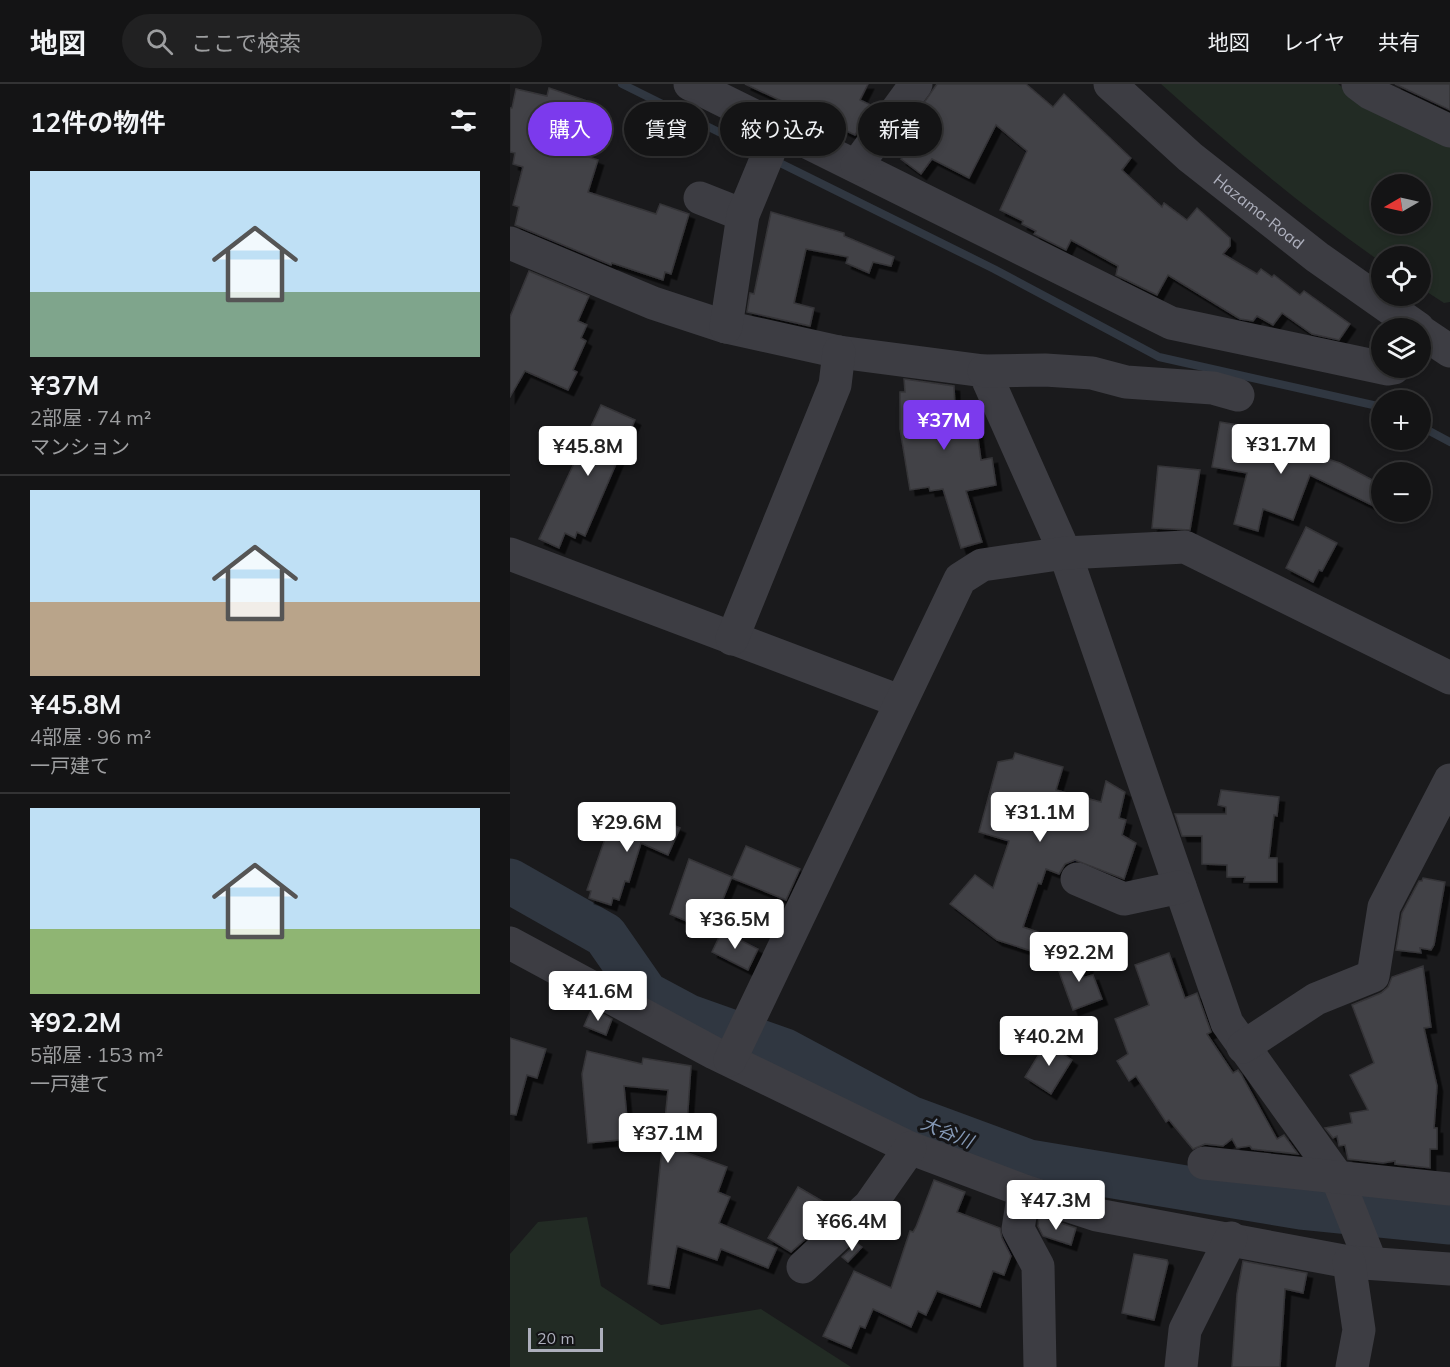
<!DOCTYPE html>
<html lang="ja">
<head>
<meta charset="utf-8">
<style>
  body { margin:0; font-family:Mulish,"Noto Sans JP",sans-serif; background:#212122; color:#f1f3f6; height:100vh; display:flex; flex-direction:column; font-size:22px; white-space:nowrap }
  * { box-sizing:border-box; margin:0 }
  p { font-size:20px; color:#9d9ea0 }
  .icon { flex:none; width:33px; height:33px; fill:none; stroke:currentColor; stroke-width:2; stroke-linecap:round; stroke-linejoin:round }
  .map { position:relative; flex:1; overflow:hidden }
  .side { display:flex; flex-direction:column; background:#141415; width:510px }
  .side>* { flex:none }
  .top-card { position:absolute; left:18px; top:18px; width:570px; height:54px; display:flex; gap:12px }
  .needle { width:39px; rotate:261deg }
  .tools { position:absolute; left:861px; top:90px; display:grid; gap:12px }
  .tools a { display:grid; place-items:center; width:60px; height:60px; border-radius:50%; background:#141415; box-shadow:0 3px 9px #0003,0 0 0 2px #333334; font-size:30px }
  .scale { position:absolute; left:18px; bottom:15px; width:75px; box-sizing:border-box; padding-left:6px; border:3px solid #adafbc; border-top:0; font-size:16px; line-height:21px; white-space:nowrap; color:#adafbc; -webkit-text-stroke:4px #151517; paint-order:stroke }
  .price { position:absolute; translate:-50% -51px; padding:0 14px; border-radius:6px; background:#fff; color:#222; font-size:20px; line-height:39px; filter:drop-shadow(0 2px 3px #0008) }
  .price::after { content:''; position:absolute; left:50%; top:36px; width:18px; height:14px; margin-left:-9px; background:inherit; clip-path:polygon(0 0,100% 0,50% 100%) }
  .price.active { background:#7c3aed; color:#fff }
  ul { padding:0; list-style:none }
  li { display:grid; align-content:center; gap:12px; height:318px; padding:0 30px }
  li+li { border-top:2px solid #333334 }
  li span { display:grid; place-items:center; height:186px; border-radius:0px; color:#555 }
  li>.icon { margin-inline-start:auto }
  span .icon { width:108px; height:108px; fill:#fffc; stroke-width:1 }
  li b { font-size:26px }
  h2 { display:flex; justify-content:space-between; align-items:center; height:72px; padding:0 30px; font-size:26px }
  .chip { padding:0 21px; border-radius:27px; background:#141415; box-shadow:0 3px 9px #0003,0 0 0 2px #333334; font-size:21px; line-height:54px }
  .chip.active { background:#7c3aed; color:#fff }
  header { display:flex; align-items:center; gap:36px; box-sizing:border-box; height:84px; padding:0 30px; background:#141415; border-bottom:2px solid #333334 }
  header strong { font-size:28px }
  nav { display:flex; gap:33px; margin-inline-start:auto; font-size:21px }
  .search { width:420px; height:54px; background:#212122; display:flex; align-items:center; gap:15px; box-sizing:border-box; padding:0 21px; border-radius:33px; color:#9d9ea0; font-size:22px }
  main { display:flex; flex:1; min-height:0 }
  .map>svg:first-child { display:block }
  .green { fill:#222b24; fill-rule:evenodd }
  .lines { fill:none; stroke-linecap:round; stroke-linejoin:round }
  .stream { stroke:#303741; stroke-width:8 }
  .river { stroke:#303741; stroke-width:45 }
  .building { fill:#424246; stroke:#353438; stroke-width:1.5; filter:url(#shadow) }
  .minor { stroke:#3d3d43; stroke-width:33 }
  .labels { text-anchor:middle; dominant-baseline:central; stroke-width:6; stroke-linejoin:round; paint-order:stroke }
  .street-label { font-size:16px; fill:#adafbc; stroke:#151517 }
  .water-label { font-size:18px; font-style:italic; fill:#8599b6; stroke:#151517 }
</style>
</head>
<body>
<header>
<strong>地図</strong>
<div class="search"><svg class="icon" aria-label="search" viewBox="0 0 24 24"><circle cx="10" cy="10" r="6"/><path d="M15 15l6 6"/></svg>ここで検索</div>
<nav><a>地図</a><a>レイヤ</a><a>共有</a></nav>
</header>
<main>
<section class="side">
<h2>12件の物件<svg class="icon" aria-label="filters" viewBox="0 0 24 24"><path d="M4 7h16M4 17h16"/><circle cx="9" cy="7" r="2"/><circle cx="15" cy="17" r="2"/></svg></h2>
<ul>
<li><span style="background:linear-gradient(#bfe0f5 65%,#7fa58c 0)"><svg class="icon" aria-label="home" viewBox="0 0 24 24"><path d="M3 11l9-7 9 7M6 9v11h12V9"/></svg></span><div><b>¥37M</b><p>2部屋 · 74 m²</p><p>マンション</p></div></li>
<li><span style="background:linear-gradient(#bfe0f5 60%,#b9a48a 0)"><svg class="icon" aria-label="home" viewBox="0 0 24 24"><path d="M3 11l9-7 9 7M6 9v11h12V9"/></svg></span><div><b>¥45.8M</b><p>4部屋 · 96 m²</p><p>一戸建て</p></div></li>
<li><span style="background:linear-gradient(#bfe0f5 65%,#8fb573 0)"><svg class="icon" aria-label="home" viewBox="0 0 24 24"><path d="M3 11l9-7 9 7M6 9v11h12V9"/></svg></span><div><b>¥92.2M</b><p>5部屋 · 153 m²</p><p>一戸建て</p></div></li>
</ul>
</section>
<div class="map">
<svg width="940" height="1283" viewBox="0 0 940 1283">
  <defs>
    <filter id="shadow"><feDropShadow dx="5.5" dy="5.5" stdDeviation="0" flood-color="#0009"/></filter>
  </defs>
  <rect width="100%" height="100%" fill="#1a1a1c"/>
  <!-- green -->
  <g class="green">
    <path d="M 651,0 L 828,0 L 854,19 L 940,61 L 940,218 L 934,219 L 911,204 L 910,172 L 872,172 L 871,178 C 794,124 721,63 651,0 ZM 872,100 L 910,100 L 910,140 L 872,140 Z"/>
    <path d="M 77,1133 L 91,1202 L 151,1241 L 251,1225 L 341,1283 L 0,1283 L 0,1170 L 28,1138 Z"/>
  </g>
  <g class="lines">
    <!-- stream -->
    <g class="stream">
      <path d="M 112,0 L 251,69"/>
      <path d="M 264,76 L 484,185 L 649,273 L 872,323"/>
      <path d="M 910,342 L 940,358"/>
    </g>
    <!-- river -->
    <path class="river" d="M 0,797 L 95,851 L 136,910 L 179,933 L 275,967 L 400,1034 L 519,1078 L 791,1123 L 940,1138"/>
  </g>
  <!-- building -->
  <g class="building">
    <path d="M 235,0 L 358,0 L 350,16 L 363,22 L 345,51 Z"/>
    <path d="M 427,0 L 516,0 L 543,23 L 554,10 L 621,74 L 612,86 L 652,123 L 654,119 L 677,136 L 687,124 L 720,154 L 720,162 L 713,170 L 747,190 L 751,185 L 762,193 L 764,191 L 790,211 L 794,207 L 840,240 L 829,256 L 802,250 L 772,229 L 763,241 L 747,232 L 743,237 L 730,235 L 658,191 L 647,211 L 606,191 L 608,182 L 561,156 L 556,166 L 524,150 L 526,147 L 512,140 L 513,137 L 490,126 L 517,67 L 486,41 L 459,94 L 422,75 L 411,90 L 391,75 L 396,69 L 385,60 Z"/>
    <path d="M 885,0 L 940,0 L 940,26 Z"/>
    <path d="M 39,4 L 86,20 L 84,28 L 86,29 L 73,71 L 88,76 L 78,108 L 146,130 L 150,120 L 179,130 L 161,190 L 155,188 L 153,196 L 102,179 L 101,181 L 5,141 L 9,123 L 3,121 L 13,83 L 3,80 L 5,69 L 0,68 L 0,24 L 2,24 L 6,5 L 37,12 Z"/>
    <path d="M 261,128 L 334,149 L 334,152 L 384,173 L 381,182 L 363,178 L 359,189 L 336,179 L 338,173 L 296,165 L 284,219 L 304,224 L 300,242 L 237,228 L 240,209 L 244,210 Z"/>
    <path d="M 19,187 L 79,212 L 68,237 L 77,241 L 71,254 L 76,257 L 63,286 L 67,288 L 58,306 L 15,287 L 0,313 L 0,233 Z"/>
    <path d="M 394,295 L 444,302 L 445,323 L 461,321 L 462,332 L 465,332 L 471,376 L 482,374 L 486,401 L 456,407 L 472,458 L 451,464 L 433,405 L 420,407 L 419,403 L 400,406 L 390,345 L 390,308 L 395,308 Z"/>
    <path d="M 91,321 L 125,336 L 75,452 L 67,448 L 65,454 L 55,449 L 49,464 L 29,455 Z"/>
    <path d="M 710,338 L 746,344 L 747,352 L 830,379 L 872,401 L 872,426 L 800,391 L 783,436 L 753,425 L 748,447 L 724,440 L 737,389 L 702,383 Z"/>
    <path d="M 648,382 L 690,386 L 680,446 L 642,444 Z"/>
    <path d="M 796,443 L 827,459 L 812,487 L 809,486 L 803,498 L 776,484 Z"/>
    <path d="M 505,669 L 553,683 L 546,706 L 591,718 L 596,697 L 615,708 L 609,734 L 616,736 L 612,751 L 626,759 L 614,795 L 565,776 L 555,780 L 549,790 L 536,785 L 531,800 L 528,799 L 513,843 L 528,848 L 521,867 L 487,856 L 440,820 L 465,791 L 483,804 L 499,757 L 469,748 L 488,678 L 503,675 Z"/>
    <path d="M 711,706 L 769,713 L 767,732 L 764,731 L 759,774 L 767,774 L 767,798 L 734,798 L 735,793 L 717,793 L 717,781 L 692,780 L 692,752 L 672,752 L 665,730 L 716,730 L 716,723 L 708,721 Z"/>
    <path d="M 111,729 L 131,737 L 135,729 L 170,744 L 158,771 L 131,759 L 119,798 L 115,797 L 109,816 L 103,814 L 101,821 L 79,814 L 81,807 L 77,806 L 96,752 L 100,754 Z"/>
    <path d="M 236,762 L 290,785 L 276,816 L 222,794 Z"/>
    <path d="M 179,775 L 222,793 L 200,847 L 160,830 Z"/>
    <path d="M 913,794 L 935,798 L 924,861 L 921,866 L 910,864 L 911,869 L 886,866 L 892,829 L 909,797 L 912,797 Z"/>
    <path d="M 212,847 L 248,865 L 238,886 L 202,868 Z"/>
    <path d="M 584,869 L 572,894 L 583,891 L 592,915 L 563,926 L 547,882 Z"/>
    <path d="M 659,869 L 675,914 L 687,909 L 701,948 L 697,950 L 723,989 L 728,986 L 731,990 L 767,1055 L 774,1051 L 788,1070 L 742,1065 L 740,1062 L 727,1064 L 722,1055 L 713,1062 L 695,1060 L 683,1065 L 659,1036 L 656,1038 L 626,992 L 619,997 L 607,977 L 618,970 L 605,935 L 639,921 L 625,881 Z"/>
    <path d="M 913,882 L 921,943 L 914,944 L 927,1002 L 924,1044 L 927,1044 L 927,1065 L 920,1065 L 920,1084 L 885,1080 L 885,1077 L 873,1079 L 838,1075 L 835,1061 L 829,1062 L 827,1052 L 823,1054 L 815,1044 L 842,1039 L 840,1029 L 858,1026 L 840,991 L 864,979 L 842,921 L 871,909 L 878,903 L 882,893 Z"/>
    <path d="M 82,924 L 102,935 L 96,951 L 74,942 Z"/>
    <path d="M 0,954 L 36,965 L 27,994 L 17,991 L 6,1031 L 0,1030 Z"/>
    <path d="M 539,954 L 556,965 L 553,970 L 562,976 L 541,1010 L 515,993 Z"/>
    <path d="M 77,967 L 132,980 L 133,974 L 181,982 L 175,1068 L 217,1083 L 208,1108 L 220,1113 L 209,1139 L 267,1164 L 258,1184 L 211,1165 L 207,1176 L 167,1162 L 159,1204 L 138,1200 L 158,1006 L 114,1002 L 119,1055 L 78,1059 L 72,990 Z"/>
    <path d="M 424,1096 L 455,1108 L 447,1128 L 490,1144 L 492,1154 L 501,1172 L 494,1191 L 483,1187 L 470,1223 L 427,1207 L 416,1231 L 408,1227 L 401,1243 L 363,1225 L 355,1244 L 350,1242 L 341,1264 L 313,1252 L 344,1187 L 381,1204 L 400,1147 L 403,1148 L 406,1143 Z"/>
    <path d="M 288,1103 L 319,1121 L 315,1127 L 321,1132 L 281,1168 L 258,1154 Z"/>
    <path d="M 529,1132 L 566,1144 L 561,1161 L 533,1152 L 528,1142 Z"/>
    <path d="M 347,1159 L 352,1163 L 338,1178 L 332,1173 Z"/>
    <path d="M 624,1170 L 657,1176 L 658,1179 L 644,1236 L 612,1229 Z"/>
    <path d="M 733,1177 L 797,1189 L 793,1209 L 775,1205 L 770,1283 L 722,1283 L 727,1210 Z"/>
  </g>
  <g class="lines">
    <!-- minor -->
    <g class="minor">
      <path d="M 180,0 L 661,239 L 878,285 L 884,284"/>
      <path id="s1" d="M 600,0 L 680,73 L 807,173 L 908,244"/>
      <path d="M 848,0 L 860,9 L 940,47"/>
      <path d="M 347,81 L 406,0"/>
      <path d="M 190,114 L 233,131"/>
      <path d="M 0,159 L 143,219 L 216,243 L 329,268 L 474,287 L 555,469 L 717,939 L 826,1091 L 861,1179"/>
      <path d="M 216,243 L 233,131 L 269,44"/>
      <path d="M 910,247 L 940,267"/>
      <path d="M 474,287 L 535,286 L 582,289 L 616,298 L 703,304 L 728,311"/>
      <path d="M 0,470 L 389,617"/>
      <path d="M 222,555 L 325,301 L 329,268"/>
      <path d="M 567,795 L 614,815 L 670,803"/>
      <path d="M 0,859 L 204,969 L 400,1064 L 514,1107 L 587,1131 L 839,1178 L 940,1185"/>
      <path d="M 733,963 L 806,915 L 863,892 L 874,823 L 940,696"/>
      <path d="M 220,976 L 450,495 L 472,481 L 555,469 L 675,463 L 940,594"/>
      <path d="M 694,1079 L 940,1105"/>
      <path d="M 514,1107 L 508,1145 L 528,1182 L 530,1283"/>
      <path d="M 839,1178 L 849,1246 L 842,1283"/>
      <path d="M 293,1183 L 360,1121 L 400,1064"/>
      <path d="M 671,1283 L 675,1246 L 721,1154"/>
    </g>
  </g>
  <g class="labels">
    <!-- street labels -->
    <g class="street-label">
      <text stroke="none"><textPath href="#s1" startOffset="196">Hazama-Road</textPath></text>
    </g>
    <!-- water labels -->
    <g class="water-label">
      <text transform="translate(437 1048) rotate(22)">大谷川</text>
    </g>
  </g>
</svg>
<div class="tools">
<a><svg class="needle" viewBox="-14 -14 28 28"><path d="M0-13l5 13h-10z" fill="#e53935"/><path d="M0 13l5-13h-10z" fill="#9d9ea0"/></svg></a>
<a><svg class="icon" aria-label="locate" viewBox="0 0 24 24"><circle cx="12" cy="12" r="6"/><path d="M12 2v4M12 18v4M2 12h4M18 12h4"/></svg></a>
<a><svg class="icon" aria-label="layers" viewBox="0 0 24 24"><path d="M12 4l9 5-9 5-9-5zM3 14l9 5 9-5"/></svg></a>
<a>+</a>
<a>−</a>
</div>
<div class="scale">20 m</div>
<b class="price active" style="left:434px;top:367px">¥37M</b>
<b class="price" style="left:771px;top:391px">¥31.7M</b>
<b class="price" style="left:78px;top:393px">¥45.8M</b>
<b class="price" style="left:530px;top:759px">¥31.1M</b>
<b class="price" style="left:117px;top:769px">¥29.6M</b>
<b class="price" style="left:225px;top:866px">¥36.5M</b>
<b class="price" style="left:569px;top:899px">¥92.2M</b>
<b class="price" style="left:88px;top:938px">¥41.6M</b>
<b class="price" style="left:539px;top:983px">¥40.2M</b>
<b class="price" style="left:158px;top:1080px">¥37.1M</b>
<b class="price" style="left:546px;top:1147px">¥47.3M</b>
<b class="price" style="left:342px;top:1168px">¥66.4M</b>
<div class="top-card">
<a class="chip active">購入</a>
<a class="chip">賃貸</a>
<a class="chip">絞り込み</a>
<a class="chip">新着</a>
</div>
</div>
</main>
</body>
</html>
